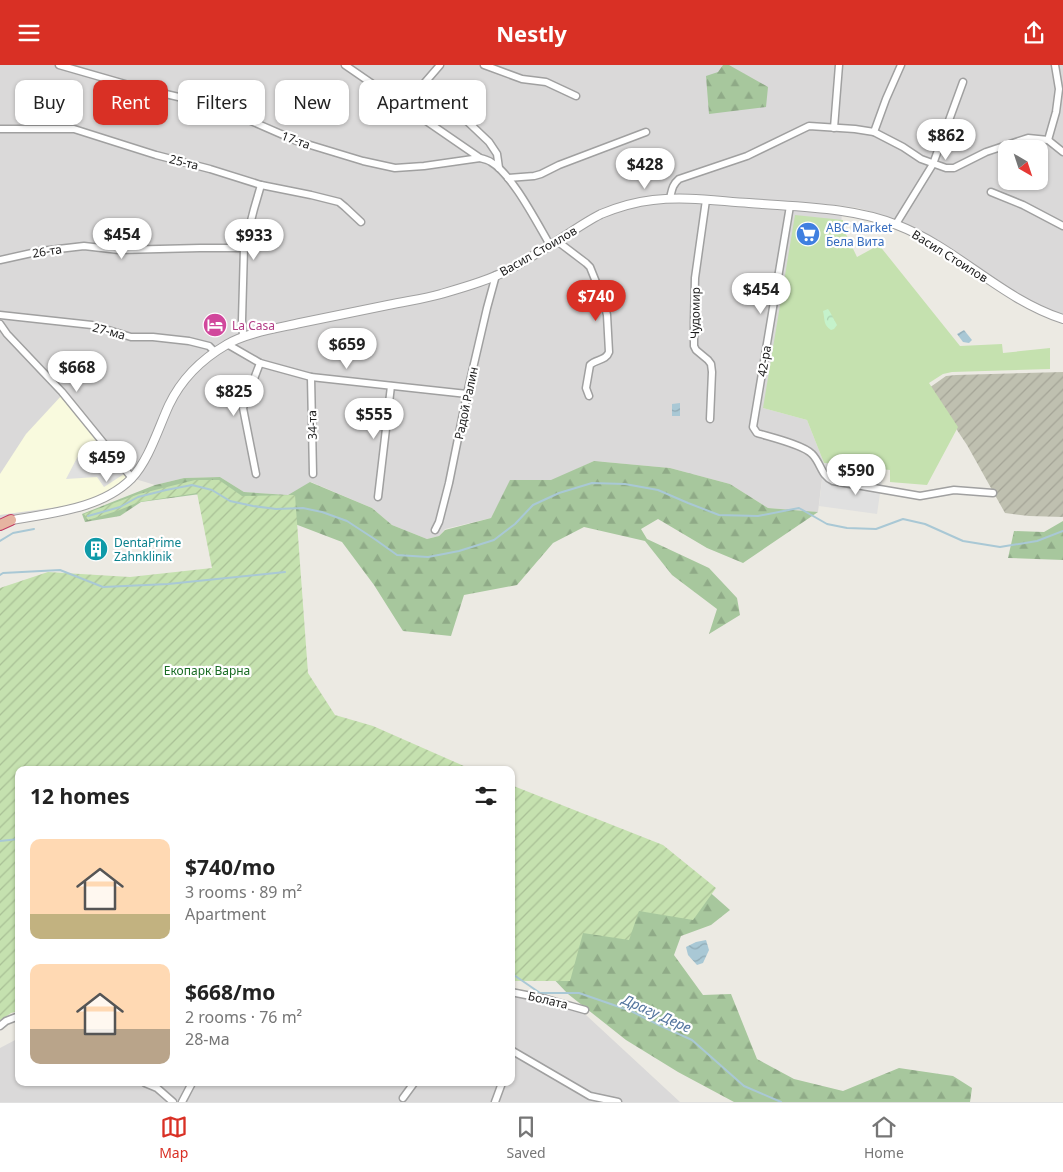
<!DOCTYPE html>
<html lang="en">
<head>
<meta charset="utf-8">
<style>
  body { margin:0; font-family:"Noto Sans",sans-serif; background:#f2f2f2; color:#222; height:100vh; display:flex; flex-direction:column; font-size:19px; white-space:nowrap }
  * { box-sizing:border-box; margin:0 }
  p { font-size:16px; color:#767676 }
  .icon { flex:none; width:28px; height:28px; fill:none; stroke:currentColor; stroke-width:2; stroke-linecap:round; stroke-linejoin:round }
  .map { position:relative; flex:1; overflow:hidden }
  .drawer { position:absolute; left:15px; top:701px; width:500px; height:320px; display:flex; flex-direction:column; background:#fff; border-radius:10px; box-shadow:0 1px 4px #0004 }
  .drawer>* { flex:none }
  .top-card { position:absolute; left:15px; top:15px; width:500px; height:45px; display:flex; gap:10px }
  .needle { width:32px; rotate:141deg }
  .fabs { position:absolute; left:998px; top:75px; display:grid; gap:10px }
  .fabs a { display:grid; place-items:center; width:50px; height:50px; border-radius:10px; background:#fff; box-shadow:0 1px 4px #0004; font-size:25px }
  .price { position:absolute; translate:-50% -42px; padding:0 11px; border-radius:18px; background:#fff; color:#222; font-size:16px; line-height:32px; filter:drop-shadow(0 1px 2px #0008) }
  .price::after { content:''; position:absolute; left:50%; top:30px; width:15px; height:11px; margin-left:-8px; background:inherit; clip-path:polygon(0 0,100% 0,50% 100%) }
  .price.selected { background:#d93025; color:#fff }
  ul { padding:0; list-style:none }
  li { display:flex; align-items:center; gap:15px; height:125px; padding:0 15px }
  li span { display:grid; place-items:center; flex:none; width:140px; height:100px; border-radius:10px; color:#555 }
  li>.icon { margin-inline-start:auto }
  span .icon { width:60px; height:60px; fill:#fffc; stroke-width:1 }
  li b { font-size:21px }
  h2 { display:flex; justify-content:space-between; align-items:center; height:60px; padding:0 15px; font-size:21px }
  .chip { padding:0 18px; border-radius:10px; background:#fff; box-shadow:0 1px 4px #0004; font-size:18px; line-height:45px }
  .chip.selected { background:#d93025; color:#fff }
  header { display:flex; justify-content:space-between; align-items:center; height:65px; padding:0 15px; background:#d93025; color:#fff; font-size:22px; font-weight:700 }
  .tabs { display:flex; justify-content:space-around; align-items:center; height:70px; border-top:1px solid #e0e0e0; background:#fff; font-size:14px; color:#767676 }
  .tabs a { display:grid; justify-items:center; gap:2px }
  .tabs .selected { color:#d93025 }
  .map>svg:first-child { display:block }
  .residential { fill:#dad9d9; fill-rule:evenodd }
  .education { fill:#f9fade }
  .construction { fill:url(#construction-furrows) }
  .grass { fill:#c5e1af }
  .forest { fill:url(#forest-firs) }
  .park { fill:url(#park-crowns) }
  .garden { fill:url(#garden-furrows) }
  .parking { fill:#e0e0e0 }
  .water { fill:url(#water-waves) }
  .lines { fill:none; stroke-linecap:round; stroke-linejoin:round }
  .stream { stroke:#a9c8d5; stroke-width:2 }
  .minor-casing { stroke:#a0a0a0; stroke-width:9 }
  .tertiary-casing { stroke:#a0a0a0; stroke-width:10 }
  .trunk-casing { stroke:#c13961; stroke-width:12 }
  .minor { stroke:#fff; stroke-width:6 }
  .tertiary { stroke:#fff; stroke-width:8 }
  .trunk { stroke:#e6b4a1; stroke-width:10 }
  .labels { text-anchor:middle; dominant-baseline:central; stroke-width:4.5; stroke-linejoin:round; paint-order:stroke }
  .street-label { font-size:12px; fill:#1c1c1c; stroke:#fff }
  .shop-label { font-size:12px; fill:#366cbe; stroke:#fff; text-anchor:start }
  .hotel-label { font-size:12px; fill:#b23c85; stroke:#fff; text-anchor:start }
  .culture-label { font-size:12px; fill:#0d838f; stroke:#fff; text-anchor:start }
  .park-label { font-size:12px; fill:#196c24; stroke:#fff }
  .water-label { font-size:14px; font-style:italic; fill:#55769f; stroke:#fff }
</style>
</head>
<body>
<header><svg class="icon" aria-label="menu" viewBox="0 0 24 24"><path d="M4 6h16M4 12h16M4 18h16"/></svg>Nestly<svg class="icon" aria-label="share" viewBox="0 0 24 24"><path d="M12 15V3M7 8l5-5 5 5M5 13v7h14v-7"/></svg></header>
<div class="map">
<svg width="1063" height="1037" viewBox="0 0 1063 1037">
  <defs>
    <pattern id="construction-furrows" width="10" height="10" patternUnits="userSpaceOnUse" patternTransform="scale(1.25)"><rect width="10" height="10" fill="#bfc0b0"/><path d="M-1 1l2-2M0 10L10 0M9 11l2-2" fill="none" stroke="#a4a497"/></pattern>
    <pattern id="forest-firs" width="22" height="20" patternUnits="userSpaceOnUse" patternTransform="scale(1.25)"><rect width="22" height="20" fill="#a7c79d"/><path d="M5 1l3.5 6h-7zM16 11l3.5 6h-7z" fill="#8faa87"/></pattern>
    <pattern id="park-crowns" width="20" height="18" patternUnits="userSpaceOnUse" patternTransform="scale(1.25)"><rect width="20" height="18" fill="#c5f2cb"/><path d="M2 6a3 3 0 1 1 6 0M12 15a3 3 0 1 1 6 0" fill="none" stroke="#a9cfae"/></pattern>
    <pattern id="garden-furrows" width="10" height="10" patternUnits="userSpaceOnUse" patternTransform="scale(1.25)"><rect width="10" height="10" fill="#c5e1af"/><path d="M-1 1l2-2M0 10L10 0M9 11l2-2" fill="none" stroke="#a9c096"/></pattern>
    <pattern id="water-waves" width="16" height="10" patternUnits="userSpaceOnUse" patternTransform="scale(1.25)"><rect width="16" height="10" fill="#a9c8d5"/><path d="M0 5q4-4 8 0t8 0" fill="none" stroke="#91abb6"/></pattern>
  </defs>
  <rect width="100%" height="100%" fill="#eceae3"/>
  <!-- residential -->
  <g class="residential">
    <path d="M 0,0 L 1063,0 L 1063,249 L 1055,247 L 1023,232 L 950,183 L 916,163 L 883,150 L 858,143 L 836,140 L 798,138 L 842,146 L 841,163 L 763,343 L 807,355 L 824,398 L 818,447 L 768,443 L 730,419 L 670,403 L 594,396 L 551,416 L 511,415 L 491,453 L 445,464 L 439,471 L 427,474 L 392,460 L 372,443 L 311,417 L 288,430 L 244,427 L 220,412 L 184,413 L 155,420 L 132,413 L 94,437 L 11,455 L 0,454 ZM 1006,84 L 1039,84 L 1039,116 L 1006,116 Z"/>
    <path d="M 511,928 L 573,938 L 680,1037 L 0,1037 L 0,983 L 19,973 L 19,1018 L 511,1018 Z"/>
  </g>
  <!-- education -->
  <path class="education" d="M 62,330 L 129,413 L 108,427 L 93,434 L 65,441 L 0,450 L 0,409 L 26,369 Z"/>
  <!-- construction -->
  <path class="construction" d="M 1063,307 L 1063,452 L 1029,451 L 1005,448 L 967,380 L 929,323 L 946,311 L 956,310 Z"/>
  <!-- grass -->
  <path class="grass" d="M 795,150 L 843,155 L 843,163 L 857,192 L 879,180 L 960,281 L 1002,279 L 1003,288 L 1050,283 L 1050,304 L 952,307 L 943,309 L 929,318 L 958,362 L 927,420 L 890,417 L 890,405 L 824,398 L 807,355 L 763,343 Z"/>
  <!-- forest -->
  <g class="forest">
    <path d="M 723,0 L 729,0 L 768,22 L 766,42 L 709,49 L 706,11 L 718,7 Z"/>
    <path d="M 594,396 L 670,403 L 730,419 L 768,443 L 818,447 L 743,498 L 707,483 L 658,454 L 641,464 L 647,474 L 709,503 L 737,533 L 740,550 L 709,569 L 717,544 L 672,510 L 645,476 L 584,462 L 553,478 L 517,520 L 464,530 L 451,571 L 403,566 L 374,520 L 342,477 L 295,459 L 200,429 L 141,437 L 120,451 L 85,457 L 82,449 L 155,420 L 184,413 L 220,412 L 244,427 L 288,430 L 310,417 L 372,443 L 392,460 L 427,474 L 439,471 L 445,465 L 491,453 L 510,415 L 551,415 Z"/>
    <path d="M 1063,456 L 1063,495 L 1008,493 L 1014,466 L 1044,467 Z"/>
    <path d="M 511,739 L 681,802 L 730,845 L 711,860 L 681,871 L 674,890 L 703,930 L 731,929 L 757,994 L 794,1014 L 843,1026 L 899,1003 L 953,1011 L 972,1023 L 970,1037 L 734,1037 L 678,1007 L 626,975 L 568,929 L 525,884 Z"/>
  </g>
  <!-- park -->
  <path class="park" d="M 828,244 L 830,247 L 837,260 L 834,264 L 831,265 C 823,260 825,254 823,246 Z"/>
  <!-- garden -->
  <g class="garden">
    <path d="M 195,415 L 219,415 L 242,431 L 295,430 L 308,608 L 335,650 L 373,661 L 473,705 L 19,705 L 19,946 L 11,948 L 0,956 L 0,523 L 48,507 L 130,512 L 212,503 L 197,428 L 139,437 L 117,446 L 88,455 L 84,449 L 139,429 Z"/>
    <path d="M 511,720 L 663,780 L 716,823 L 693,855 L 639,846 L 629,875 L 583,868 L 570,916 L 511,916 Z"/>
  </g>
  <!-- parking -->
  <g class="parking">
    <path d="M 107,387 L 124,409 L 104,422 L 97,412 L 66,414 L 79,389 L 97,391 Z"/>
    <path d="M 824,398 L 883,407 L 877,449 L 819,441 Z"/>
  </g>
  <!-- water -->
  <g class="water">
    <path d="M 964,265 L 972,275 L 969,278 L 963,277 L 957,269 Z"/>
    <path d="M 680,338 L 680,351 L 672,351 L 672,339 Z"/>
    <path d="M 706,875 L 709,885 L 703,898 L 697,900 L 688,890 L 686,882 L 696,877 Z"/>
  </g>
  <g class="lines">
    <!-- stream -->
    <g class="stream">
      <path d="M 88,451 L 120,442 L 138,432 L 166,425 L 192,420 L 212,425 L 230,436 L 253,441 L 276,444 L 303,443 L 322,447 L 347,456 L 376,475 L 397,490 L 428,492 L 459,486 L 494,475 L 515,459 L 533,440 L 559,428 L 592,418 L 625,419 L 658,425 L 688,438 L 719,450 L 758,451 L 799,443 L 827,459 L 847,463 L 876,464 L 903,454 L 925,459 L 963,476 L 1000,482 L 1037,476 L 1063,466"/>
      <path d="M 0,476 L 13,468 L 34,464"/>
      <path d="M 0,510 L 3,508 L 60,505 L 103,522 L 168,519 L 285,507"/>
      <path d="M 0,776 L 19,774"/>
      <path d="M 511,908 L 540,928 L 579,928 L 631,946 L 661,961 L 692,975 L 744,1021 L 781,1037"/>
    </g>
    <!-- minor casing -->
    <g class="minor-casing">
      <g id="minor">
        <path d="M 59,0 L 132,21 L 208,39 L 228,46 L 297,76 L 363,96 L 395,103 L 424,101 L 480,93"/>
        <path d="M 345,0 L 480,93 C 484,94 488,95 491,97 C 512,109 537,158 550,180"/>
        <path d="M 440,0 L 421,22 L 421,28 L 468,57 L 489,77 L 497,89 L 499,103"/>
        <path d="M 484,0 L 522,14 L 546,17 L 576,31"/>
        <path d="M 834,63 L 839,0"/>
        <path d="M 0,64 L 74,64 L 156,90 L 210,104 L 261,120 L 311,130 L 339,137 L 345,142 L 361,157"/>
        <path d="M 874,67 L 886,34 L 901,0"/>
        <path d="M 1048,75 L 1056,47 L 1059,24 L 1055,0"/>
        <path d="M 508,113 L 534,111 L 541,109 L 559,100 L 646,67"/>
        <path d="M 991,127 L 1023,140 L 1063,161"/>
        <path d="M 670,133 C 672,125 672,120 679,114 L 747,91 L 809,61 L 855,64 L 874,67 L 903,82 L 921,94 L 946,103 L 954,103 L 986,87 L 1028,73 L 1048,75 L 1063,87"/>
        <path d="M 706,135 L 695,213 L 694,257 L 694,281 L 696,285 L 708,295 L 711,299 L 712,307 L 710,354"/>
        <path d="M 790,141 L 753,362 L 757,368 C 770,372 804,380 812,389 C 821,398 821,411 833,416 L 920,431 L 954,425 L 993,428"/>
        <path d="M 896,159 L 933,99 L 963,17"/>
        <path d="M 557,176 L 586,198 L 590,202 L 604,237 L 607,250 L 609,287 C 606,296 596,294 590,300 L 586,323 L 589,331"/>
        <path d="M 0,195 L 41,186 L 84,181 L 119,185 L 200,183 L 244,183"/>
        <path d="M 0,250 L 92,260 L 131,272 L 153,272 L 189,276 L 209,281 L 215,287"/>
        <path d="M 0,259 L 7,269 L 62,327 L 132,413"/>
        <path d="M 243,272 L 242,255 L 244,183 L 254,144 L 261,120"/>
        <path d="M 227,279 L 260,298 L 311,312 L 467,329"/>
        <path d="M 311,312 L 313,409"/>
        <path d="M 256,409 L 243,343 L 260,298"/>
        <path d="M 378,432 L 391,321"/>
        <path d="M 435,465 L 439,457 L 449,418 L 467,329 L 487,243 L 496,210"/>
        <path d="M 511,927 L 546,934 L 585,945"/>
        <path d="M 0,961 L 6,956 L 19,951"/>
        <path d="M 511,985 L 590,1031 L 618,1037"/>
        <path d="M 145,1018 L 157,1023 L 173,1037"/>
        <path d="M 403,1033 L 414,1018"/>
        <path d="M 182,1037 L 192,1018"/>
        <path d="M 495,1037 L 502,1018"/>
      </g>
    </g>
    <!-- tertiary casing -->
    <g class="tertiary-casing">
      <path id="tertiary" d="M 8,456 C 48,448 100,445 131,414 C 149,395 158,364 169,340 C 181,315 202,294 226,280 C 245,268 278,263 300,258 C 330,252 359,246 388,240 C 406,236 424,234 441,229 C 465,222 493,214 514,202 C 531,192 549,181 565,171 C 577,163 589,155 601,149 C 618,142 635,137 653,135 C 685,131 717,136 749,138 C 797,142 852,142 897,160 C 957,183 1001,234 1063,254"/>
    </g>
    <!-- trunk casing -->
    <g class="trunk-casing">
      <path id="trunk" d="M 0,460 L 11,455"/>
    </g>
    <!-- minor -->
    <use href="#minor" class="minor"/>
    <!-- tertiary -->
    <use href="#tertiary" class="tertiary"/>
    <!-- trunk -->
    <use href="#trunk" class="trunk"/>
  </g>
  <!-- icons -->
  <defs>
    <g id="supermarket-disc" transform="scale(1.25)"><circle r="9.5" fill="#3f7fe0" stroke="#fff"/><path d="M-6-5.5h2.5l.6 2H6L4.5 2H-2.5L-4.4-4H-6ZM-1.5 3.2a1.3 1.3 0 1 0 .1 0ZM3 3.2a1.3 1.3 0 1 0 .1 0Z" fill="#fff"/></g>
    <g id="hotel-disc" transform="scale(1.25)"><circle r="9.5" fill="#d1479c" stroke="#fff"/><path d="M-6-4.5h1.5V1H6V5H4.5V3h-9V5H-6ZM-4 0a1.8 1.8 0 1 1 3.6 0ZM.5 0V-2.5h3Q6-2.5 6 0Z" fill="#fff"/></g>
    <g id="building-disc" transform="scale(1.25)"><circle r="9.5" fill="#0f9aa8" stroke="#fff"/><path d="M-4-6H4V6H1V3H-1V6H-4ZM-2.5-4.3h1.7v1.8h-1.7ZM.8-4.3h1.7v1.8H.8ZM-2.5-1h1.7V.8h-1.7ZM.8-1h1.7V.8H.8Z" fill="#fff"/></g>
  </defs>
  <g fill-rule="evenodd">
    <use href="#supermarket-disc" x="808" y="169"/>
    <use href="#hotel-disc" x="215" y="260"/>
    <use href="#building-disc" x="96" y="484"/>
  </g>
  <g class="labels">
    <!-- street labels -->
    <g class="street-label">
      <text transform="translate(296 75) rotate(20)">17-та</text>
      <text transform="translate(184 97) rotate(14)">25-та</text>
      <text transform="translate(47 186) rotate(-9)">26-та</text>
      <text transform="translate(538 186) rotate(-30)">Васил Стоилов</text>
      <text transform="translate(950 191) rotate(32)">Васил Стоилов</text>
      <text transform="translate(695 248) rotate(-89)">Чудомир</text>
      <text transform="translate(109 266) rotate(15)">27-ма</text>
      <text transform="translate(764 296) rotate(-80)">42-ра</text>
      <text transform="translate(466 338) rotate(-78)">Радой Ралин</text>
      <text transform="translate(312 360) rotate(-91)">34-та</text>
      <text transform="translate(548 935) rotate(13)">Болата</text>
    </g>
    <!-- shop labels -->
    <g class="shop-label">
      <text x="826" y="162">ABC Market<tspan x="826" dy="14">Бела Вита</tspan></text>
    </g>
    <!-- hotel labels -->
    <g class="hotel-label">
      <text x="232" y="260">La Casa</text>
    </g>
    <!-- culture labels -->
    <g class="culture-label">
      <text x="114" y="477">DentaPrime<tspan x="114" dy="14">Zahnklinik</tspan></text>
    </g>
    <!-- park labels -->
    <g class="park-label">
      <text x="207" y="605">Екопарк Варна</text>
    </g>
    <!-- water labels -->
    <g class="water-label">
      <text transform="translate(657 948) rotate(24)">Драгу Дере</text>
    </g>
  </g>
</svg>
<div class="fabs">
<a><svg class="needle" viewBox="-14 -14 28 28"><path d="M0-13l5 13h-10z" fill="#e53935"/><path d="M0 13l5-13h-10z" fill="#767676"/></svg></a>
</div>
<b class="price" style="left:946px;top:96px">$862</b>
<b class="price" style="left:645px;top:125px">$428</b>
<b class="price" style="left:122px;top:195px">$454</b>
<b class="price" style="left:254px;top:196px">$933</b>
<b class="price" style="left:761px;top:250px">$454</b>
<b class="price selected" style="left:596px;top:257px">$740</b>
<b class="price" style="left:347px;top:305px">$659</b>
<b class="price" style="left:77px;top:328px">$668</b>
<b class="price" style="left:234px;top:352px">$825</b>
<b class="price" style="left:374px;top:375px">$555</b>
<b class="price" style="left:107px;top:418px">$459</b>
<b class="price" style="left:856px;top:431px">$590</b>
<div class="top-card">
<a class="chip">Buy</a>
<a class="chip selected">Rent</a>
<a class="chip">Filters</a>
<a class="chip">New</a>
<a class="chip">Apartment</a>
</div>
<section class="drawer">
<h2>12 homes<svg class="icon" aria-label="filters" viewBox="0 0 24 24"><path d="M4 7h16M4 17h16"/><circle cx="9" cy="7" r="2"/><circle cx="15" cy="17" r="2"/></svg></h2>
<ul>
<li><span style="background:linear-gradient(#ffd9b3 75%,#c2b280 0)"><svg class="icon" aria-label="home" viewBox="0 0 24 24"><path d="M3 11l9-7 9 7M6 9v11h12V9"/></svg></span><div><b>$740/mo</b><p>3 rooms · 89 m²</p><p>Apartment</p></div></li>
<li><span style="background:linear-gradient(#ffd9b3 65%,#b9a48a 0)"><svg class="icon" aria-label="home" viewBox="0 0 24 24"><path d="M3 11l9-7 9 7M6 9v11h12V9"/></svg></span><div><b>$668/mo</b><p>2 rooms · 76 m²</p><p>28-ма</p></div></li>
</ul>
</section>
</div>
<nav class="tabs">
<a class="selected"><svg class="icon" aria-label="map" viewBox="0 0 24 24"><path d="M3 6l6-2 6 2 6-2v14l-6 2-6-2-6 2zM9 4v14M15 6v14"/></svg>Map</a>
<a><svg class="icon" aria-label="saved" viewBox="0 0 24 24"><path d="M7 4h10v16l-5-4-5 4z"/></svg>Saved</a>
<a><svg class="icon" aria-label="home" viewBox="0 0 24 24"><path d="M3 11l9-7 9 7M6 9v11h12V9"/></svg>Home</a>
</nav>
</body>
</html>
